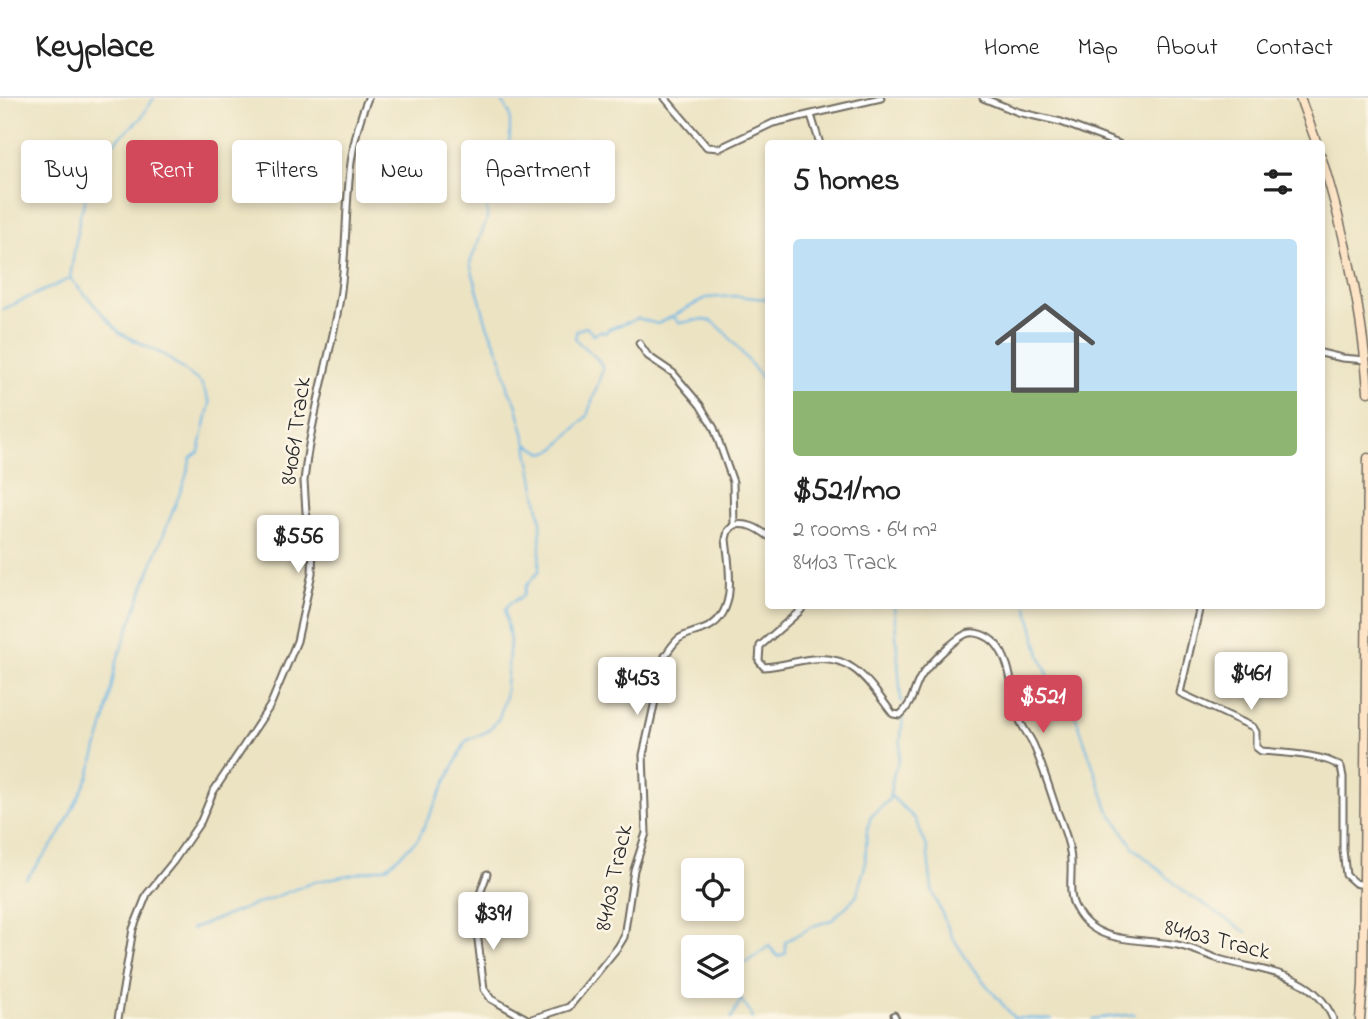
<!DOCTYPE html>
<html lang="en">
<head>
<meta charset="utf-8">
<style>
  body { margin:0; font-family:"Indie Flower",sans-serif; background:#f6f6f6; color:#222; height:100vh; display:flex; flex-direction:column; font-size:26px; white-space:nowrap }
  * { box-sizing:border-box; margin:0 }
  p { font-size:23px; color:#767676 }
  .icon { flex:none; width:38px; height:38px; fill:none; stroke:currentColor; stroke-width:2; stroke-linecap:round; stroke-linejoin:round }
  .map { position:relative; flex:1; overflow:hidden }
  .drawer { position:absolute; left:765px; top:42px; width:560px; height:469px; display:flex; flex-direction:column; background:#fff; border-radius:7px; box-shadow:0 4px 10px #0003 }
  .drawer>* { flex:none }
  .top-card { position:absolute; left:21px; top:42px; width:639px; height:63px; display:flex; gap:14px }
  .fabs { position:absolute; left:681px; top:760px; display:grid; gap:14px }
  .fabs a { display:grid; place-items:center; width:63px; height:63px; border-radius:7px; background:#fff; box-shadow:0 4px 10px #0003; font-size:35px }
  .price { position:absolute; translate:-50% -60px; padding:0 16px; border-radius:7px; background:#fff; color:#222; font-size:23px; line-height:46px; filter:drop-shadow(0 2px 4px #0008) }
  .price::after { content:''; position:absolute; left:50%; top:42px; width:21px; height:16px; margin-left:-10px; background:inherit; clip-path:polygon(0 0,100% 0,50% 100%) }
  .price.on { background:#d1495b; color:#fff }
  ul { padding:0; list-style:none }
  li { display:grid; align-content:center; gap:14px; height:371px; padding:0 28px }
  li+li { border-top:2px solid #e0e0e0 }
  li span { display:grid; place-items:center; height:217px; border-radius:7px; color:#555 }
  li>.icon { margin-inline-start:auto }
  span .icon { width:126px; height:126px; fill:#fffc; stroke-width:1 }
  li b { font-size:30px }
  h2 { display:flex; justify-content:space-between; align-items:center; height:84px; padding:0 28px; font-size:30px }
  .tag { padding:0 24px; border-radius:7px; background:#fff; box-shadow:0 4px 10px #0003; font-size:24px; line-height:63px }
  .tag.on { background:#d1495b; color:#fff }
  header { display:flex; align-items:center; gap:42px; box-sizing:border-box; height:98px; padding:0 35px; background:#fff; border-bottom:2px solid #e0e0e0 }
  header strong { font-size:33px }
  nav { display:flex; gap:38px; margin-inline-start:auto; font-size:24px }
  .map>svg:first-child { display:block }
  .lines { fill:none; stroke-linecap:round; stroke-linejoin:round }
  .stream { stroke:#6eb8e6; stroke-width:2 }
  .minor-casing { stroke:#6f6b60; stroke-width:9 }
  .secondary-casing { stroke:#6f6b60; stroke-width:11 }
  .minor { stroke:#fff; stroke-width:5 }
  .secondary { stroke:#fee4c6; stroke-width:8 }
  .labels { text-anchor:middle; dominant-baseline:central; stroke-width:5; stroke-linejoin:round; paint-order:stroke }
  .street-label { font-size:24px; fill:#2b2b2b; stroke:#fcf5e5 }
</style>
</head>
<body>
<header>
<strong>Keyplace</strong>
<nav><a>Home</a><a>Map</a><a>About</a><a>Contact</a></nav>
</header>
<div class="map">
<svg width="1368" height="921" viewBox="0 0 1368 921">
  <rect width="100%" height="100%" fill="#fcf5e5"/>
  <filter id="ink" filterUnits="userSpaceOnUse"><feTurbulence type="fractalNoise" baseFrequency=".0143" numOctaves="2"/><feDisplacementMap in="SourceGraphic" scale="14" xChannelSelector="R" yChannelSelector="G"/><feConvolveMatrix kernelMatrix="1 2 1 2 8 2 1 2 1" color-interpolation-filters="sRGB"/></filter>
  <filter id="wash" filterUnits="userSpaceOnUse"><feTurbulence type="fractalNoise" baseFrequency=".00686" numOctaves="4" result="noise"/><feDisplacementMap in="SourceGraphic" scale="28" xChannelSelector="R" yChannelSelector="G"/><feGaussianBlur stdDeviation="1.57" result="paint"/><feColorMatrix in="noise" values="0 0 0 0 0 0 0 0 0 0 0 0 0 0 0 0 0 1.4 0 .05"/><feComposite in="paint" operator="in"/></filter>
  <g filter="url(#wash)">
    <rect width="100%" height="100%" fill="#ece3c3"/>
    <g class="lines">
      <!-- stream -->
      <g class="stream">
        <path d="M 500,0 L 510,16 L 510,39 L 501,86 L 495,90 L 487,89 L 487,121 L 470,165 L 487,227 L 501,258 L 509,293 L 516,305 L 527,346 L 544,355 L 555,351 L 587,318 L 603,271 C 598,256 584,253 575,240 L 577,232 L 586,229 L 594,237 L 600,233 L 606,235 L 607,232 C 619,226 628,226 638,220 L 657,226 L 673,218 L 679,225 C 689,224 703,219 713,224 C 725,231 758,275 768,289"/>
        <path d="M 3,211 L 69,181"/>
        <path d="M 673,218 L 706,200 L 734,198 L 768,201"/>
        <path d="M 894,508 L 901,604"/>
        <path d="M 1027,508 L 1040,557 L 1049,579 L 1076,619 L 1108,711 L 1134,750 L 1186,795 L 1246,834"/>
        <path d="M 891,698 L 915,721 L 927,749 L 932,792 L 951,837 L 974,872 L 1015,921"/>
        <path d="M 26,781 L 59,738 L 89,678 L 106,619 L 116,565 L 152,466 L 185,382 L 191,360 L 199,354 L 210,305 L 201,285 L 164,257 L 120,235 L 70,180 L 80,117 L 101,56 L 141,20 L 154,0"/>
        <path d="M 191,831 L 314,784 L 387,769 L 418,741 L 466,643 L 488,633 L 499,620 L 505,599 L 510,543 L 505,512 L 510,505 L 523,498 L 526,488 L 539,473 L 541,423 L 527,347"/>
        <path d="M 1015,920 L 1052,921"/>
        <path d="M 731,921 L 740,903"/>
        <path d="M 752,921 C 750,911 746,910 741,902 C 735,893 734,878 736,868 L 747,864 L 769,848 L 778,859 L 786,855 L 785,844 L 813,828 L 832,822 L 856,799 L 865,768 L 867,732 L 871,718 L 889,702 L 893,678 L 899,661 L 903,618"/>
        <path d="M 1092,921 L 1135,916"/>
      </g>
    </g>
  </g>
  <g filter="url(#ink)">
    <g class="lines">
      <!-- minor casing -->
      <g class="minor-casing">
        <g id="minor">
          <path d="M 665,0 L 707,49 L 720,50 L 773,25 L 881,0"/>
          <path d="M 983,0 L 1018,14 L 1061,24 L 1119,46"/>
          <path d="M 811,17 L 820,46"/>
          <path d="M 639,245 L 648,258 L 673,275 L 700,307 L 714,330 L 733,384 L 734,427"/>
          <path d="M 1321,255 L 1342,260 L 1366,262"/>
          <path d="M 803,508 L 801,512 L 760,548 L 759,563 L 764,569 C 780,568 796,563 812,561 C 855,556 870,587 893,616 L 900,617 C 912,607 913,593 920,580 C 927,568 953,542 966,536 C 975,532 988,538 995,545 C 1013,565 1011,596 1019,620 C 1022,630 1030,638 1034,648 C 1043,669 1050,692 1057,713 C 1062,726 1068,740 1070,754 C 1074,772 1066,795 1076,811 C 1095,847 1138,840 1171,846 C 1189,848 1205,857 1222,862 C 1264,874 1314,874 1333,921"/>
          <path d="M 1200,508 L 1180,595 L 1253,629 L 1256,634 L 1256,649 L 1261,653 C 1283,655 1324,656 1341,669 L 1343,679 L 1343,752 L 1346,777 L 1355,785 L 1368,788"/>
          <path d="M 487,776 L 476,807 L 475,818 L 484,891 L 491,901 L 527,921"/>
          <path d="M 894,917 L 896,921"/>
          <path d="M 118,921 L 133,831 L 147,796 L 173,764 L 201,723 L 213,694 L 270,608 L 297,543 L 312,475 L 313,447 L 306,414 L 304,383 L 307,359 C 315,307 330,257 339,206 C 351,137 340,65 368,0"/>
          <path d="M 532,921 L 569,909 L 618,849 L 624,839 L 634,772 L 646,735 L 643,657 L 665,558 C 680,535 681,539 704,531 C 739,518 729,470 726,441 L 728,433 L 734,427 C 748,425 756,429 768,438"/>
        </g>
      </g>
      <!-- secondary casing -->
      <g class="secondary-casing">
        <g id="secondary">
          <path d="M 1300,0 L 1317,46"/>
          <path d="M 1321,58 C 1345,136 1363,213 1368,294"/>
          <path d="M 1360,921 L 1363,887 L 1368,360"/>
        </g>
      </g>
      <!-- minor -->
      <use href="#minor" class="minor"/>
      <!-- secondary -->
      <use href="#secondary" class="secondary"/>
    </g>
  </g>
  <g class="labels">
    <!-- street labels -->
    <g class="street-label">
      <text transform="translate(297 333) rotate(-82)">84061 Track</text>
      <text transform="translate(615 780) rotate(-78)">84103 Track</text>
      <text transform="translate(1217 843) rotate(14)">84103 Track</text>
    </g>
  </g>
</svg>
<div class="fabs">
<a><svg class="icon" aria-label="locate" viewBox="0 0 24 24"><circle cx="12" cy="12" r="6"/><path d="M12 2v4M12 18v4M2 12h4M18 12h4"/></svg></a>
<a><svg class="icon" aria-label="layers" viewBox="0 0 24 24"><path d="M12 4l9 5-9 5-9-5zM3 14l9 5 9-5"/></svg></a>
</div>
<b class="price" style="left:298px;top:477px">$556</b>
<b class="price" style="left:1251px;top:614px">$461</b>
<b class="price" style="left:637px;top:619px">$453</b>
<b class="price on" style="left:1043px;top:637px">$521</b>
<b class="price" style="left:493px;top:854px">$391</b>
<div class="top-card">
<a class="tag">Buy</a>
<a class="tag on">Rent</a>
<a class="tag">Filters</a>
<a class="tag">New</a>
<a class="tag">Apartment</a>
</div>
<section class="drawer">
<h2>5 homes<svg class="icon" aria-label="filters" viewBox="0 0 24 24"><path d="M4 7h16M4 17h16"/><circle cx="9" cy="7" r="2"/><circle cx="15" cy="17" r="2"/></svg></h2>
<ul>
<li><span style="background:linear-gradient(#bfe0f5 70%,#8fb573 0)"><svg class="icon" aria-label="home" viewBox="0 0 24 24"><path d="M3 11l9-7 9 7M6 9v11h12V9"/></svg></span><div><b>$521/mo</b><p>2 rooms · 64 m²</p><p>84103 Track</p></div></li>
</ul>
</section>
</div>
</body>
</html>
